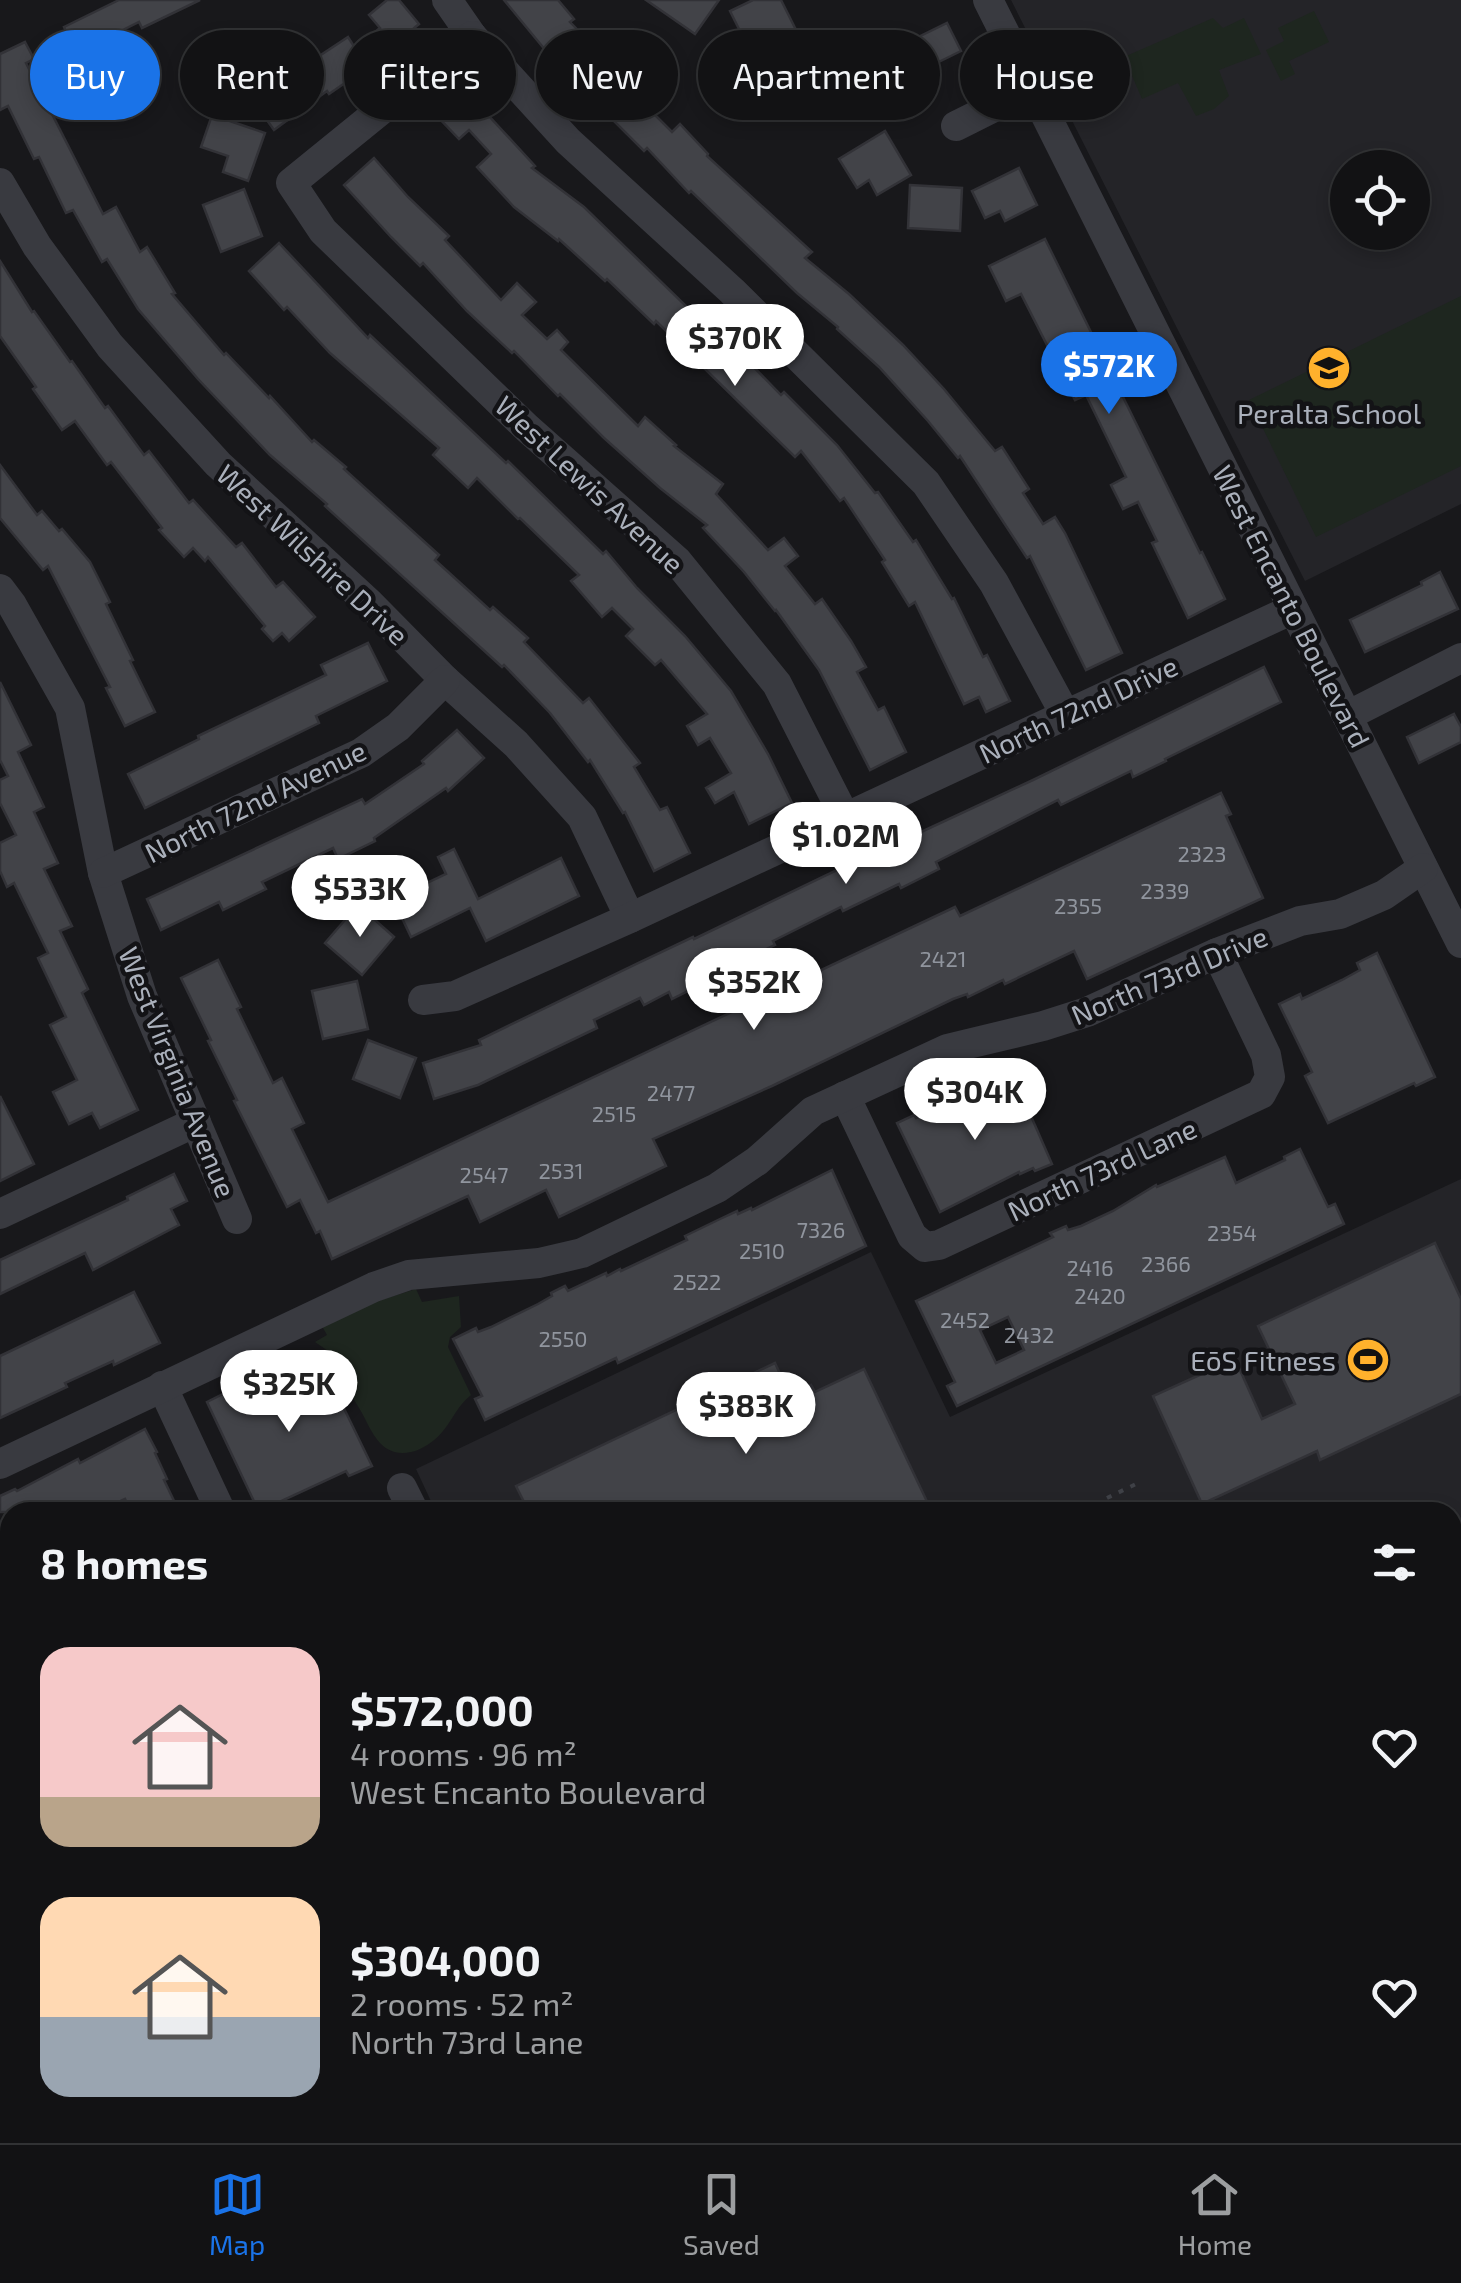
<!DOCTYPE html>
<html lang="en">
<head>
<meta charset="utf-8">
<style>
  body { margin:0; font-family:"Exo 2",sans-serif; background:#1b1b1d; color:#f1f3f6; height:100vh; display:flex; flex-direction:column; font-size:38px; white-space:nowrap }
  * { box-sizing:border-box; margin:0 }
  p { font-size:32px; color:#9c9ea0 }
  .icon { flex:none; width:55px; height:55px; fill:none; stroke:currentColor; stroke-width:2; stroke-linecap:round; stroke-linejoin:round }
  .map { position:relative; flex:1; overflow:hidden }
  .drawer { position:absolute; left:0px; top:1502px; width:1462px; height:642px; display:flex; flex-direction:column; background:#121214; border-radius:30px 30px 0 0; box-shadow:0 5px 15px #0003,0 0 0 2px #313234 }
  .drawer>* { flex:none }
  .top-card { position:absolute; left:30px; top:30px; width:1402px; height:90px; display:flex; gap:20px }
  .buttons { position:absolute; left:1330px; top:150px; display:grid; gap:20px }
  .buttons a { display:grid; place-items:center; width:100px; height:100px; border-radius:50%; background:#121214; box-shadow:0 5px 15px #0003,0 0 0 2px #313234; font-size:50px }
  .price { position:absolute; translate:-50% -85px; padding:0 22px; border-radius:35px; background:#fff; color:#222; font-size:32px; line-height:65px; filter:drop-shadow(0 2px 5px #0008) }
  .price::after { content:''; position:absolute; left:50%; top:60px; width:30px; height:22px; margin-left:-15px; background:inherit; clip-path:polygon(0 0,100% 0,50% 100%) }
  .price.active { background:#1a73e8; color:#fff }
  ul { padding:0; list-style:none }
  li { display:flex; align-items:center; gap:30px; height:250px; padding:0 40px }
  li span { display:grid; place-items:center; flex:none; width:280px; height:200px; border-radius:30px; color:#555 }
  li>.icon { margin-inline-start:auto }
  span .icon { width:120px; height:120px; fill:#fffc; stroke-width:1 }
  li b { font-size:42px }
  h2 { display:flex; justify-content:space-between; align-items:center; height:120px; padding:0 40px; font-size:42px }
  .pill { padding:0 35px; border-radius:45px; background:#121214; box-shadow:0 5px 15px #0003,0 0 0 2px #313234; font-size:35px; line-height:90px }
  .pill.active { background:#1a73e8; color:#fff }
  .tabs { display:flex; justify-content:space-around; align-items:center; height:140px; border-top:2px solid #313234; background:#121214; font-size:28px; color:#9c9ea0 }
  .tabs a { display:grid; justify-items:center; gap:5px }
  .tabs .active { color:#1a73e8 }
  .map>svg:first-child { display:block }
  .built { fill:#242428; fill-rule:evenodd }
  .green { fill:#1e261f }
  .building { fill:#424348; stroke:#323237; stroke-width:2.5; fill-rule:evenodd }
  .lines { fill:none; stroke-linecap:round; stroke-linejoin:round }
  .path { stroke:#3f4147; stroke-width:4; stroke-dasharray:5 8; stroke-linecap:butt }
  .minor { stroke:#393a40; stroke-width:30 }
  .major { stroke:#55575f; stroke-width:38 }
  .labels { text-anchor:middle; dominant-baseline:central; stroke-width:9; stroke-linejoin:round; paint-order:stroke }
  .number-label { font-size:22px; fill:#90959e }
  .poi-label { font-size:28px; fill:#aab0bb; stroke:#131316 }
  .street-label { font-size:28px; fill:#aab0bb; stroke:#131316 }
</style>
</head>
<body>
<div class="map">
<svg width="1461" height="2143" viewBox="0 0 1461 2143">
  <rect width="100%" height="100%" fill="#18181b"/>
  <!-- built -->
  <g class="built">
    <path d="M 1011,0 L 1461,0 L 1461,504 L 1305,581 ZM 1348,168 L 1412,168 L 1412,232 L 1348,232 Z"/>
    <path d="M 1461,1179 L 1461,1976 L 1453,1980 L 1452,1512 L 436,1512 L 416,1469 L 871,1252 L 950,1417 Z"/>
    <path d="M 10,1982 L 10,2135 L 678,2135 L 681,2143 L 0,2143 L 0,1987 Z"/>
    <path d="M 1461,2071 L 1461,2143 L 1409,2143 L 1407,2135 L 1452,2135 L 1453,2075 Z"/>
    <path d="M 742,2135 L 1122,2135 L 1105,2143 L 746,2143 Z"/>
  </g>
  <!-- green -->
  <g class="green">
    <path d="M 1314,11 L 1329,42 L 1289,61 L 1295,74 L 1281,81 L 1266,50 L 1284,41 L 1278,28 Z"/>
    <path d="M 1213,18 L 1223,28 L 1244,18 L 1261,54 L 1219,70 L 1229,96 L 1214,109 L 1196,116 L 1178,83 L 1142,99 L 1124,57 Z"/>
    <path d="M 1461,296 L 1461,466 L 1316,537 L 1249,400 Z"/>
    <path d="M 416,1289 L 422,1302 L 459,1296 L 461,1327 L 450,1337 L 448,1347 L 471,1395 C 458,1405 453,1419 443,1431 C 435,1441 422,1450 411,1452 C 382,1458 373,1434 362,1413 C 352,1394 336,1379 337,1357 L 315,1342 L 327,1335 L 322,1326 L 368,1304 Z"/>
  </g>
  <!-- building -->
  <g class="building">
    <path d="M 119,0 L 200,0 L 142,28 L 139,22 L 111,36 L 117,48 L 83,65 L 64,27 Z"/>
    <path d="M 387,0 L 399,0 L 419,24 L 368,67 L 329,94 L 327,91 L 274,130 L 249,95 L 290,64 L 295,72 L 348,37 L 355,48 L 380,28 L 369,15 Z"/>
    <path d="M 504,0 L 558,0 L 574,19 L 570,22 L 637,91 L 646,82 L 662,98 L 650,110 L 672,132 L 680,124 L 708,154 L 707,156 L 812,252 L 805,258 L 849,294 L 903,345 L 944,389 L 995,451 L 1002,447 L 1029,489 L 1023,493 L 1043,524 L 1055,517 L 1065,533 L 1122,653 L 1086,670 L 1030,556 L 1027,558 L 960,456 L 958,458 L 928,421 L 879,367 L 837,329 L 838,327 L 797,293 L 691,191 L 689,193 L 647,148 L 644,151 L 599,106 L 596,108 L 558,70 L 560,68 Z"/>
    <path d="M 646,0 L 719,0 L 695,34 Z"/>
    <path d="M 753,0 L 781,0 L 798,34 L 762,51 L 758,43 L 748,47 L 730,11 Z"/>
    <path d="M 947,23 L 961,51 L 900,81 L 895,120 L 854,115 L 860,64 L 911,70 L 900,46 Z"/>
    <path d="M 25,42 L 34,59 L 26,63 L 103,214 L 116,207 L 140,252 L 147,247 L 175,293 L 172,294 L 224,355 L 226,353 L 269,398 L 270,396 L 312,442 L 314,440 L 346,467 L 344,469 L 439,555 L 435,560 L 490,610 L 493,607 L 528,638 L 524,642 L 583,703 L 589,698 L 640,763 L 634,767 L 660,810 L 667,807 L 690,853 L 654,871 L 625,812 L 623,813 L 590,760 L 588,762 L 550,713 L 504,665 L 502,667 L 468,636 L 325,506 L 327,504 L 270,455 L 198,379 L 138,309 L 107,259 L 102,262 L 73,210 L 66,213 L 39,157 L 34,159 L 8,106 L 0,110 L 0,54 Z"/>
    <path d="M 464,89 L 535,166 L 532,168 L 584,207 L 690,310 L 692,308 L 735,352 L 737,350 L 781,395 L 784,392 L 837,445 L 875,493 L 878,492 L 913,542 L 916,540 L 952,599 L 954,598 L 983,657 L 987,655 L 1010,701 L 986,712 L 979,697 L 964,704 L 915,602 L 909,606 L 882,562 L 885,560 L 844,498 L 840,501 L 801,451 L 795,457 L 656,321 L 654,324 L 607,279 L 605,281 L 559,239 L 558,241 L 514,207 L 477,167 L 491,154 L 469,130 L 459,139 L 436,115 Z"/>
    <path d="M 212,115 L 265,133 L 248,181 L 223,172 L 228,156 L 201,147 Z"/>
    <path d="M 885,131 L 911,175 L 877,195 L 869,180 L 857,188 L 839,159 Z"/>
    <path d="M 374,158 L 408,197 L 449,236 L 445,240 L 501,300 L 517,283 L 536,302 L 522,315 L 547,339 L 557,330 L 568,342 L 561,350 L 638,426 L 645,417 L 676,445 L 674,446 L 723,484 L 716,494 L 768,550 L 784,538 L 798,556 L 785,566 L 815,604 L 822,599 L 851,641 L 866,667 L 857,672 L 878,710 L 884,707 L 906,752 L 870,770 L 819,670 L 776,610 L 775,611 L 744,572 L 703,528 L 707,525 L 660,488 L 604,438 L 560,394 L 558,396 L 514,351 L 512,353 L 467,311 L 423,263 L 420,266 L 391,237 L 344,185 Z"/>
    <path d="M 1019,168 L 1037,205 L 1005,221 L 1000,211 L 985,218 L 972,191 Z"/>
    <path d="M 910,185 L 962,188 L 960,231 L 908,228 Z"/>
    <path d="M 244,189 L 262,236 L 221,252 L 203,205 Z"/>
    <path d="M 1045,239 L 1200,553 L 1202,552 L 1225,599 L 1188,618 L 1152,543 L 1157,541 L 1138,502 L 1123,509 L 1111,485 L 1126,477 L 1086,395 L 1075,400 L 1021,294 L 1006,301 L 989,266 Z"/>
    <path d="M 279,243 L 368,338 L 370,335 L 506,463 L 508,461 L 603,554 L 606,551 L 637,588 L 685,636 L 731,691 L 768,754 L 792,803 L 749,824 L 734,792 L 715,803 L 706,788 L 731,773 L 710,738 L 698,745 L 687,726 L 707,714 L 661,660 L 655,665 L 626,636 L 633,629 L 612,608 L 602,617 L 571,581 L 579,575 L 520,518 L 518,519 L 477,478 L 468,488 L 433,455 L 439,448 L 330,353 L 287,307 L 284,310 L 249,271 Z"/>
    <path d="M 0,261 L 32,312 L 34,311 L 70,362 L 72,361 L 105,408 L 108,406 L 144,455 L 149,451 L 189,503 L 193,500 L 236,547 L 242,543 L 276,587 L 283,582 L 315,617 L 289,641 L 282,633 L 273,641 L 262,629 L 265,626 L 208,557 L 205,561 L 193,548 L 184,557 L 159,530 L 162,528 L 111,462 L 107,465 L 75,421 L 62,430 L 33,389 L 36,387 L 0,336 Z"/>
    <path d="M 0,465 L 37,515 L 42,511 L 59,531 L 62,529 L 90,562 L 110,602 L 106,604 L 133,660 L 130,661 L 155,712 L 125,726 L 106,688 L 110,687 L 48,566 L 43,570 L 0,518 Z"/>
    <path d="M 1440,572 L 1458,609 L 1365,652 L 1350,620 L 1422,585 L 1421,582 Z"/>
    <path d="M 368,643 L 387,681 L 316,716 L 319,723 L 145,808 L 128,774 L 199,739 L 198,736 L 326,675 L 321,665 Z"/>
    <path d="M 1264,667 L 1281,702 L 1165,759 L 1166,761 L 1133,777 L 1131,771 L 1061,805 L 1058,800 L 936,862 L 939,869 L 901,888 L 899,884 L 843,911 L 841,907 L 773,941 L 775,945 L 712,975 L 714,978 L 672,999 L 669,992 L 644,1005 L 640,998 L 594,1020 L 597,1028 L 478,1085 L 434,1099 L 423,1063 L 481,1045 L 479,1040 L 638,963 L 693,937 L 694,939 L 920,830 L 921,832 L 1033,780 Z"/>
    <path d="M 0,682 L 31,745 L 18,752 L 44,807 L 34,812 L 58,863 L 44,869 L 72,926 L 60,931 L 88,989 L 82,993 L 138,1110 L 100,1128 L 92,1113 L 69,1124 L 53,1092 L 77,1080 L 50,1025 L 66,1017 L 38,958 L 48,953 L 14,883 L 7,887 L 0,871 L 0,843 L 16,835 L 0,803 L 0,780 L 8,776 L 0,760 Z"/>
    <path d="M 1454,714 L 1461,727 L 1461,742 L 1419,763 L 1407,737 Z"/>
    <path d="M 457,730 L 484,758 L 448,791 L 446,788 L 374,838 L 375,841 L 338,859 L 333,848 L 262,882 L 266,889 L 223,910 L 219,902 L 161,930 L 147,899 L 362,799 L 365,804 L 424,764 L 422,761 Z"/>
    <path d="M 1221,793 L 1231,814 L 1226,816 L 1263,898 L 1087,979 L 1074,951 L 1005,984 L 1003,980 L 968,997 L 967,994 L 953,999 L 772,1086 L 653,1139 L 666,1166 L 559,1217 L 546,1190 L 480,1222 L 468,1196 L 332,1259 L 320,1231 L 316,1233 L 300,1200 L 287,1207 L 234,1101 L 237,1100 L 208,1041 L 211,1040 L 181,978 L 218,960 L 241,1007 L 237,1009 L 273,1083 L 282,1078 L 304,1123 L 292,1129 L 328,1202 L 955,907 L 960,916 Z"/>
    <path d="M 454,849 L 478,899 L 561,858 L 579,896 L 486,941 L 470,908 L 411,937 L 393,899 L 446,874 L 438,857 Z"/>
    <path d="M 358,905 L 394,937 L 362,975 L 325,943 Z"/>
    <path d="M 1377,953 L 1435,1077 L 1416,1086 L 1414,1083 L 1328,1123 L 1305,1076 L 1312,1072 L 1279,1004 L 1300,994 L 1302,999 L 1342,980 L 1360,970 L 1357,963 Z"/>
    <path d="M 357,981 L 368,1029 L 323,1039 L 312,991 Z"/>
    <path d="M 368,1040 L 416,1058 L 400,1098 L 353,1079 Z"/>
    <path d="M 1004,1073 L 1006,1078 L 1013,1075 L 1052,1164 L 1035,1171 L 1033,1168 L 1020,1174 L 1019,1172 L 940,1212 L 897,1123 L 914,1115 L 916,1118 L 931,1113 L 967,1097 L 990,1085 L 988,1081 Z"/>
    <path d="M 0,1096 L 34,1164 L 0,1181 Z"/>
    <path d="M 1300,1149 L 1328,1207 L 1335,1204 L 1344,1224 L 957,1406 L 947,1386 L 955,1382 L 916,1301 L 1053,1237 L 1050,1233 L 1066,1226 L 1068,1230 L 1081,1226 L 1113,1211 L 1156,1185 L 1157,1187 L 1225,1157 L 1236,1183 L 1285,1160 L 1284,1157 ZM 1008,1317 L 1024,1350 L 996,1363 L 980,1330 Z"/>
    <path d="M 832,1170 L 866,1246 L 618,1363 L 616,1358 L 485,1420 L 475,1399 L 482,1396 L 453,1339 L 476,1328 L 478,1332 L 491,1327 L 538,1304 L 552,1296 L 551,1293 L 565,1286 L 568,1291 L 606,1273 L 607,1276 L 620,1269 L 621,1271 L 687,1240 L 685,1236 L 720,1219 L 737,1211 L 738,1214 L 751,1208 L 752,1210 Z"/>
    <path d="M 174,1174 L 187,1201 L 171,1209 L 179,1225 L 93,1270 L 85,1253 L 0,1294 L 0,1260 L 128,1200 L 127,1197 Z"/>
    <path d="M 1435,1243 L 1461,1299 L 1461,1394 L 1320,1460 L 1317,1451 L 1202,1504 L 1153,1396 L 1235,1359 L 1262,1419 L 1295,1404 L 1258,1326 Z"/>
    <path d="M 134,1292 L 160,1343 L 114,1365 L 113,1361 L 65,1383 L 67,1387 L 0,1418 L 0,1356 Z"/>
    <path d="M 318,1355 L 372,1466 L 349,1476 L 346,1471 L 279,1502 L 284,1512 L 259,1512 L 207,1402 L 227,1392 L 231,1400 L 264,1385 L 262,1382 Z"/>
    <path d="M 775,1363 L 790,1395 L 811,1385 L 815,1392 L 864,1369 L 932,1512 L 529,1512 L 516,1486 Z"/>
    <path d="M 145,1429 L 157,1452 L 155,1453 L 167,1479 L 164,1480 L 177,1507 L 165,1512 L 131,1512 L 125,1499 L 97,1512 L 55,1512 L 51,1504 L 45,1506 L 44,1503 L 25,1512 L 0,1512 L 0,1496 L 15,1489 L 17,1491 L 78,1459 L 80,1463 Z"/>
  </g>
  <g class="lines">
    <!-- path -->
    <g class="path">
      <path d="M 1107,1498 L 1136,1484"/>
      <path d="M 1078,1512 L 1085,1509"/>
    </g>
    <!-- minor -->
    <g class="minor">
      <path d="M 447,0 L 472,36 L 568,141 L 732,291 L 926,483 L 994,583 L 1065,714"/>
      <path d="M 988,0 L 1461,943"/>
      <path d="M 472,36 L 291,183 L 323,231 L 527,428 L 677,561 L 777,684 L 846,819"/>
      <path d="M 956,126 L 1032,88"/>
      <path d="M 0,183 L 37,246 L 110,346 L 218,464 L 369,603 L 445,680 L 516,744 L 582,817 L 630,918"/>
      <path d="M 0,589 L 12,605 L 70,708 L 103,873 L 142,996 L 237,1219"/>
      <path d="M 1347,716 L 1461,658"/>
      <path d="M 103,873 L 361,753 L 398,727 L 445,680"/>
      <path d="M 423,1000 L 455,996 L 630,918 L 1293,609"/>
      <path d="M 845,1096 L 912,1236 L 925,1247 L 939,1245 L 1261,1094 L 1270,1077 L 1266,1055 L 1217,953"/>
      <path d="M 0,1214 L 196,1122"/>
      <path d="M 162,1386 L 221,1512"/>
      <path d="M 0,1464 L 374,1287 L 409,1275 L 539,1263 L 582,1253 L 717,1188 L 757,1161 L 813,1111 L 947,1049 L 1043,1026 L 1087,1012 L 1217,953 L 1300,921 L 1340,914 L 1384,895 L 1423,868"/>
      <path d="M 402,1488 L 414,1512"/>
      <path d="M 0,1815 L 10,1810"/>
      <path d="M 708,2135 L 712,2143"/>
      <path d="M 1364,2135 L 1366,2143"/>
      <path d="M 1393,2135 L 1396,2143"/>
    </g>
    <!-- major -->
    <g class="major">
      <path d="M 1452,1995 L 1461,1991"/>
      <path d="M 1452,2056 L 1461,2052"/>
      <path d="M 1140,2143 L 1156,2135"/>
      <path d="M 1269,2143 L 1286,2135"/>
    </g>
  </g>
  <!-- icons -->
  <defs>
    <g id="school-disc" transform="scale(2.25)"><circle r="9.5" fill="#ffb12c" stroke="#131316"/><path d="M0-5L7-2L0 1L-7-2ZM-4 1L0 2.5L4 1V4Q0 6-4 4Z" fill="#111"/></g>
    <g id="stadium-disc" transform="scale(2.25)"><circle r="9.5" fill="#ffb12c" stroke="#131316"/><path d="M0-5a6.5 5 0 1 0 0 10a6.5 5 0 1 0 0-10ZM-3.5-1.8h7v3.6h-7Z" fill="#111"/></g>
  </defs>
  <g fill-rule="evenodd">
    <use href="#school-disc" x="1329" y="368"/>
    <use href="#stadium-disc" x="1368" y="1360"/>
  </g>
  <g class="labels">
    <!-- number labels -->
    <g class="number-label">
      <text x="1202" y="853">2323</text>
      <text x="1165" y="890">2339</text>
      <text x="1078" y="905">2355</text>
      <text x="943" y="958">2421</text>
      <text x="671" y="1092">2477</text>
      <text x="614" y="1113">2515</text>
      <text x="561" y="1170">2531</text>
      <text x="484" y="1174">2547</text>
      <text x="821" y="1229">7326</text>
      <text x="1232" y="1232">2354</text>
      <text x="762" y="1250">2510</text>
      <text x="1166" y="1263">2366</text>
      <text x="1090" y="1267">2416</text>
      <text x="697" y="1281">2522</text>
      <text x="1100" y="1295">2420</text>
      <text x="965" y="1319">2452</text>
      <text x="1029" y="1334">2432</text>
      <text x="563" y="1338">2550</text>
    </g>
    <!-- poi labels -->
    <g class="poi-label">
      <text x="1329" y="413">Peralta School</text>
      <text x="1336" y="1360" text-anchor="end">EōS Fitness</text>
    </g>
    <!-- street labels -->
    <g class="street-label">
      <text transform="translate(590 484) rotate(43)">West Lewis Avenue</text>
      <text transform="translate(313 554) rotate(43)">West Wilshire Drive</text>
      <text transform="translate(1292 606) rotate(63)">West Encanto Boulevard</text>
      <text transform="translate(1078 709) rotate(-25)">North 72nd Drive</text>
      <text transform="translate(255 801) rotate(-26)">North 72nd Avenue</text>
      <text transform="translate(1169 975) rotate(-23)">North 73rd Drive</text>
      <text transform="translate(178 1072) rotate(68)">West Virginia Avenue</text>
      <text transform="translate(1102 1169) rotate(-25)">North 73rd Lane</text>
    </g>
  </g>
</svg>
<div class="buttons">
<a><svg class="icon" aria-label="locate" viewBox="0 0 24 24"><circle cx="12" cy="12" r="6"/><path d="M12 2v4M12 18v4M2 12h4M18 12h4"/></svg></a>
</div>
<b class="price" style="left:735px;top:389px">$370K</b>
<b class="price active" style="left:1109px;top:417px">$572K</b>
<b class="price" style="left:846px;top:887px">$1.02M</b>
<b class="price" style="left:360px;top:940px">$533K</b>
<b class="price" style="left:754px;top:1033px">$352K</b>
<b class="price" style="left:975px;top:1143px">$304K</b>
<b class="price" style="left:289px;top:1435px">$325K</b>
<b class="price" style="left:746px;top:1457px">$383K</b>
<div class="top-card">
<a class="pill active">Buy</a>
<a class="pill">Rent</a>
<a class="pill">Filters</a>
<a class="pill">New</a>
<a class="pill">Apartment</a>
<a class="pill">House</a>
</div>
<section class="drawer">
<h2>8 homes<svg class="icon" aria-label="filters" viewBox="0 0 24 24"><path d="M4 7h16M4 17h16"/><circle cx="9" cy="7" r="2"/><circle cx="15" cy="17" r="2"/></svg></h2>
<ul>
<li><span style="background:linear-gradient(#f6c9c9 75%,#b9a48a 0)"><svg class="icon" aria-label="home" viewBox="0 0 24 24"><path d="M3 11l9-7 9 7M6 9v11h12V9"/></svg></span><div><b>$572,000</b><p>4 rooms · 96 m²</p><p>West Encanto Boulevard</p></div><svg class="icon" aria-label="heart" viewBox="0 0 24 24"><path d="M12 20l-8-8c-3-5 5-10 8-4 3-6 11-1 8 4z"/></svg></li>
<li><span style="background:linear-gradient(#ffd9b3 60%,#9aa5b1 0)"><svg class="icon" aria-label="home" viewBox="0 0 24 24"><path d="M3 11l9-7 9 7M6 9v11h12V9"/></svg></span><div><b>$304,000</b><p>2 rooms · 52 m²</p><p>North 73rd Lane</p></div><svg class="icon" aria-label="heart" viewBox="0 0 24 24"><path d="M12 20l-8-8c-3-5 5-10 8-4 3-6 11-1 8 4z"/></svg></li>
</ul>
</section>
</div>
<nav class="tabs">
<a class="active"><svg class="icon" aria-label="map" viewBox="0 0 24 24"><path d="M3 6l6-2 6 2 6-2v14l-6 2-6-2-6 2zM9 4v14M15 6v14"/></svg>Map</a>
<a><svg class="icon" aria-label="saved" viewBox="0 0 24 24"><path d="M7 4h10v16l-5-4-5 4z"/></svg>Saved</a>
<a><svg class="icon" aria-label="home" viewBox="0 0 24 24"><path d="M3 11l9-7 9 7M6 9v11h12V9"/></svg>Home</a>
</nav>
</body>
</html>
